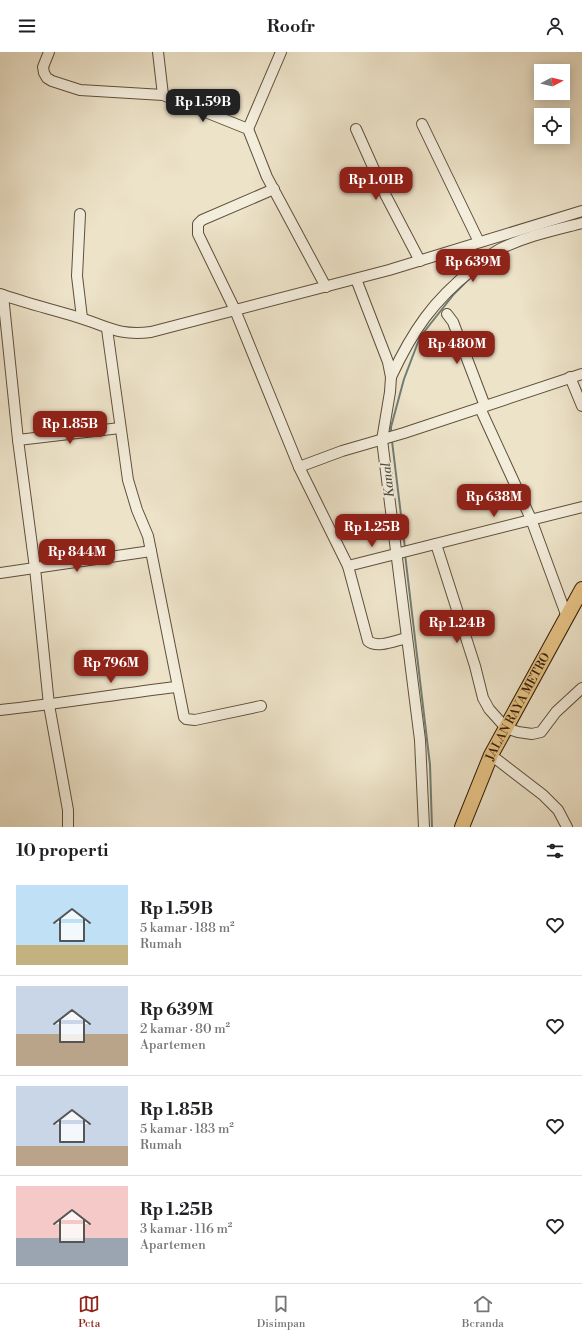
<!DOCTYPE html>
<html lang="id">
<head>
<meta charset="utf-8">
<style>
  body { margin:0; font-family:"Libre Bodoni",serif; background:#f2f2f2; color:#202124; height:100vh; display:flex; flex-direction:column; font-size:15px; white-space:nowrap }
  * { box-sizing:border-box; margin:0 }
  p { font-size:13px; color:#757577 }
  .icon { flex:none; width:22px; height:22px; fill:none; stroke:currentColor; stroke-width:2; stroke-linecap:round; stroke-linejoin:round }
  .map { position:relative; height:775px; overflow:hidden }
  .drawer { display:flex; flex-direction:column; background:#fff; flex:1 }
  .drawer>* { flex:none }
  .needle { width:26px; rotate:83deg }
  .fabs { position:absolute; left:534px; top:12px; display:grid; gap:8px }
  .fabs a { display:grid; place-items:center; width:36px; height:36px; border-radius:0px; background:#fff; box-shadow:0 2px 10px #0003; font-size:20px }
  .price { position:absolute; translate:-50% -34px; padding:0 9px; border-radius:8px; background:#8f2418; color:#fff; font-size:13px; line-height:26px; filter:drop-shadow(0 1px 2px #0008) }
  .price::after { content:''; position:absolute; left:50%; top:24px; width:12px; height:9px; margin-left:-6px; background:inherit; clip-path:polygon(0 0,100% 0,50% 100%) }
  .price.on { background:#222; color:#fff }
  ul { padding:0; list-style:none }
  li { display:flex; align-items:center; gap:12px; height:100px; padding:0 16px }
  li+li { border-top:1px solid #e0e0e0 }
  li span { display:grid; place-items:center; flex:none; width:112px; height:80px; border-radius:0px; color:#555 }
  li>.icon { margin-inline-start:auto }
  span .icon { width:48px; height:48px; fill:#fffc; stroke-width:1 }
  li b { font-size:17px }
  h2 { display:flex; justify-content:space-between; align-items:center; height:48px; padding:0 16px; font-size:17px }
  header { display:flex; justify-content:space-between; align-items:center; height:52px; padding:0 16px; background:#fff; font-size:18px; font-weight:600 }
  .tabs { display:flex; justify-content:space-around; align-items:center; height:56px; border-top:1px solid #e0e0e0; background:#fff; font-size:11px; color:#757577 }
  .tabs a { display:grid; justify-items:center; gap:2px }
  .tabs .on { color:#8f2418 }
  .map>svg:first-child { display:block }
  .lines { fill:none; stroke-linecap:round; stroke-linejoin:round }
  .stream { stroke:#707d75; stroke-width:2 }
  .minor-casing { stroke:#604f3a; stroke-width:12 }
  .highway-casing { stroke:#311e0b; stroke-width:16 }
  .minor { stroke:#f3eddc; stroke-width:10 }
  .highway { stroke:#e6c284; stroke-width:14 }
  .labels { text-anchor:middle; dominant-baseline:central; stroke-width:3; stroke-linejoin:round; paint-order:stroke }
  .street-label { font-size:12px; fill:#311e0b; stroke:#f3eddc }
  .water-label { font-size:13px; font-style:italic; fill:#504e40; stroke:#f3eddc }
</style>
</head>
<body>
<header><svg class="icon" aria-label="menu" viewBox="0 0 24 24"><path d="M4 6h16M4 12h16M4 18h16"/></svg>Roofr<svg class="icon" aria-label="person" viewBox="0 0 24 24"><circle cx="12" cy="8" r="4"/><path d="M4 21q1-7 8-7t8 7"/></svg></header>
<div class="map">
<svg width="582" height="775" viewBox="0 0 582 775">
  <rect width="100%" height="100%" fill="#ede3c9"/>
  <filter id="stains"><feTurbulence type="fractalNoise" baseFrequency=".005" numOctaves="4"/><feColorMatrix values="0 0 0 0 .2 0 0 0 0 .09 0 0 0 0 .02 0 0 0 .5 -.17"/></filter>
  <radialGradient id="worn" r=".72"><stop offset=".6" stop-color="#630" stop-opacity="0"/><stop offset="1" stop-color="#630" stop-opacity=".3"/></radialGradient>
  <g class="lines">
    <!-- stream -->
    <g class="stream">
      <path d="M 492,208 L 509,198"/>
      <path d="M 391,380 L 391,375 L 404,327 L 420,285 L 454,242 L 474,222"/>
      <path d="M 392,389 L 405,496"/>
      <path d="M 405,502 L 430,713 L 432,775"/>
    </g>
    <!-- minor casing -->
    <g class="minor-casing">
      <g id="minor">
        <path d="M 49,0 L 43,15 L 44,21 L 47,26 L 52,29 L 80,38 L 163,43 L 248,77 L 267,125 L 326,235"/>
        <path d="M 158,0 L 163,43"/>
        <path d="M 422,72 L 479,190"/>
        <path d="M 248,77 L 281,0"/>
        <path d="M 356,77 L 386,144 L 420,209"/>
        <path d="M 274,137 L 202,168 L 198,172 L 198,182 L 235,258 L 299,415 L 348,514 L 368,589 C 378,597 396,588 407,586"/>
        <path d="M 80,162 L 77,224 L 82,266"/>
        <path d="M 356,227 L 388,310 L 391,325 L 390,340 L 382,388 L 420,688 L 424,775"/>
        <path d="M 0,242 C 25,251 51,257 77,265 C 108,274 116,284 151,280 L 389,218 L 582,159"/>
        <path d="M 3,243 L 18,388 L 35,516 L 49,653 L 68,758 L 68,775"/>
        <path d="M 447,262 L 453,270 L 485,354"/>
        <path d="M 107,277 L 128,428 L 137,458 L 148,484 L 184,665 L 186,667 L 195,668 L 261,654"/>
        <path d="M 391,325 C 413,278 433,249 473,217 C 482,210 490,202 500,197 C 526,184 555,178 582,171"/>
        <path d="M 570,325 L 582,354"/>
        <path d="M 480,356 L 531,467 L 567,565"/>
        <path d="M 18,388 L 120,376"/>
        <path d="M 299,415 L 342,399 L 404,381 L 582,322"/>
        <path d="M 436,492 L 475,614 L 483,646 L 489,657 L 506,676 L 518,680 L 532,682 L 541,680 L 556,660 L 582,636"/>
        <path d="M 348,514 L 582,455"/>
        <path d="M 0,521 L 151,499"/>
        <path d="M 0,658 C 59,652 117,642 176,635"/>
        <path d="M 491,703 L 543,743 L 558,758 L 567,775"/>
      </g>
    </g>
    <!-- highway casing -->
    <g class="highway-casing">
      <g id="highway">
        <path id="s1" d="M 462,775 L 491,703 L 582,537"/>
      </g>
    </g>
    <!-- minor -->
    <use href="#minor" class="minor"/>
    <!-- highway -->
    <use href="#highway" class="highway"/>
  </g>
  <g class="labels">
    <!-- street labels -->
    <g class="street-label">
      <text stroke="none"><textPath href="#s1" startOffset="133">JALAN RAYA METRO</textPath></text>
    </g>
    <!-- water labels -->
    <g class="water-label">
      <text transform="translate(388 428) rotate(-97)">Kanal</text>
    </g>
  </g>
  <rect width="100%" height="100%" filter="url(#stains)"/>
  <rect width="100%" height="100%" fill="url(#worn)"/>
</svg>
<div class="fabs">
<a><svg class="needle" viewBox="-14 -14 28 28"><path d="M0-13l5 13h-10z" fill="#e53935"/><path d="M0 13l5-13h-10z" fill="#757577"/></svg></a>
<a><svg class="icon" aria-label="locate" viewBox="0 0 24 24"><circle cx="12" cy="12" r="6"/><path d="M12 2v4M12 18v4M2 12h4M18 12h4"/></svg></a>
</div>
<b class="price on" style="left:203px;top:71px">Rp 1.59B</b>
<b class="price" style="left:376px;top:149px">Rp 1.01B</b>
<b class="price" style="left:473px;top:231px">Rp 639M</b>
<b class="price" style="left:457px;top:313px">Rp 480M</b>
<b class="price" style="left:70px;top:393px">Rp 1.85B</b>
<b class="price" style="left:494px;top:466px">Rp 638M</b>
<b class="price" style="left:372px;top:496px">Rp 1.25B</b>
<b class="price" style="left:77px;top:521px">Rp 844M</b>
<b class="price" style="left:457px;top:592px">Rp 1.24B</b>
<b class="price" style="left:111px;top:632px">Rp 796M</b>
</div>
<section class="drawer">
<h2>10 properti<svg class="icon" aria-label="filters" viewBox="0 0 24 24"><path d="M4 7h16M4 17h16"/><circle cx="9" cy="7" r="2"/><circle cx="15" cy="17" r="2"/></svg></h2>
<ul>
<li><span style="background:linear-gradient(#bfe0f5 75%,#c2b280 0)"><svg class="icon" aria-label="home" viewBox="0 0 24 24"><path d="M3 11l9-7 9 7M6 9v11h12V9"/></svg></span><div><b>Rp 1.59B</b><p>5 kamar · 188 m²</p><p>Rumah</p></div><svg class="icon" aria-label="heart" viewBox="0 0 24 24"><path d="M12 20l-8-8c-3-5 5-10 8-4 3-6 11-1 8 4z"/></svg></li>
<li><span style="background:linear-gradient(#c9d6e8 60%,#b9a48a 0)"><svg class="icon" aria-label="home" viewBox="0 0 24 24"><path d="M3 11l9-7 9 7M6 9v11h12V9"/></svg></span><div><b>Rp 639M</b><p>2 kamar · 80 m²</p><p>Apartemen</p></div><svg class="icon" aria-label="heart" viewBox="0 0 24 24"><path d="M12 20l-8-8c-3-5 5-10 8-4 3-6 11-1 8 4z"/></svg></li>
<li><span style="background:linear-gradient(#c9d6e8 75%,#b9a48a 0)"><svg class="icon" aria-label="home" viewBox="0 0 24 24"><path d="M3 11l9-7 9 7M6 9v11h12V9"/></svg></span><div><b>Rp 1.85B</b><p>5 kamar · 183 m²</p><p>Rumah</p></div><svg class="icon" aria-label="heart" viewBox="0 0 24 24"><path d="M12 20l-8-8c-3-5 5-10 8-4 3-6 11-1 8 4z"/></svg></li>
<li><span style="background:linear-gradient(#f6c9c9 65%,#9aa5b1 0)"><svg class="icon" aria-label="home" viewBox="0 0 24 24"><path d="M3 11l9-7 9 7M6 9v11h12V9"/></svg></span><div><b>Rp 1.25B</b><p>3 kamar · 116 m²</p><p>Apartemen</p></div><svg class="icon" aria-label="heart" viewBox="0 0 24 24"><path d="M12 20l-8-8c-3-5 5-10 8-4 3-6 11-1 8 4z"/></svg></li>
</ul>
</section>
<nav class="tabs">
<a class="on"><svg class="icon" aria-label="map" viewBox="0 0 24 24"><path d="M3 6l6-2 6 2 6-2v14l-6 2-6-2-6 2zM9 4v14M15 6v14"/></svg>Peta</a>
<a><svg class="icon" aria-label="saved" viewBox="0 0 24 24"><path d="M7 4h10v16l-5-4-5 4z"/></svg>Disimpan</a>
<a><svg class="icon" aria-label="home" viewBox="0 0 24 24"><path d="M3 11l9-7 9 7M6 9v11h12V9"/></svg>Beranda</a>
</nav>
</body>
</html>
